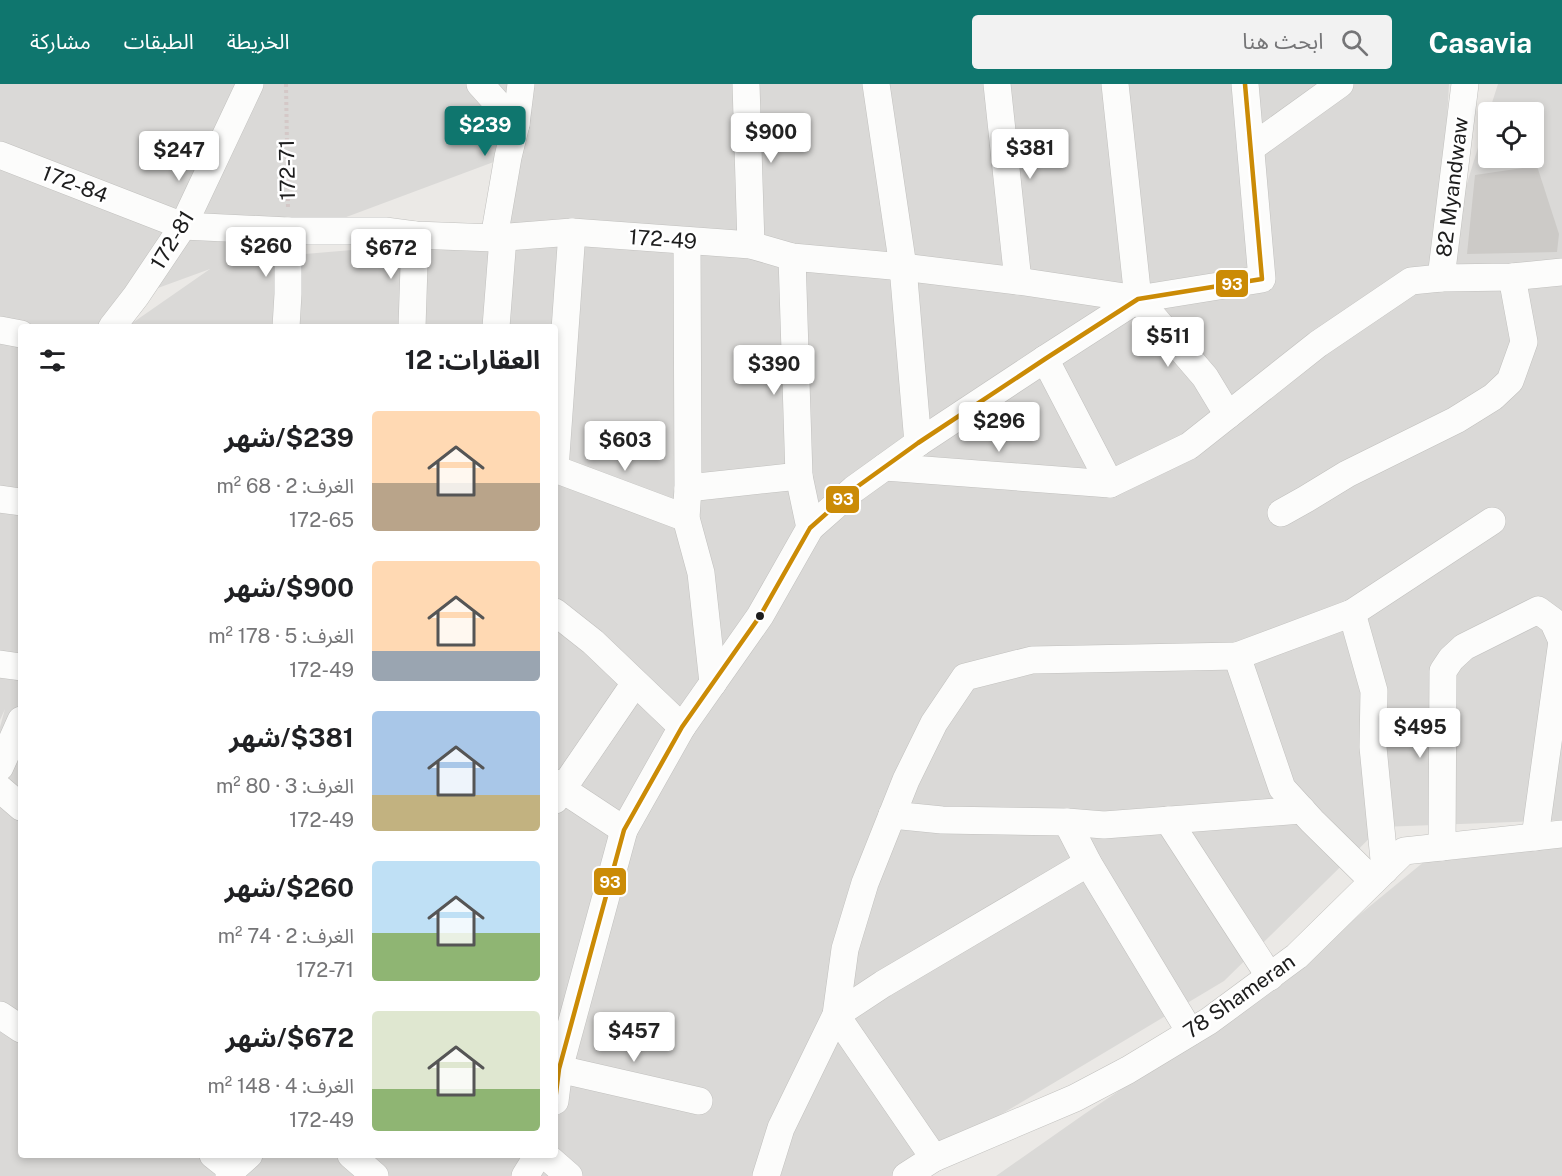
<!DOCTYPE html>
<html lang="ar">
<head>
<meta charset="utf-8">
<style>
  body { margin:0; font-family:"Public Sans","Noto Sans Arabic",sans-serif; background:#f2f2f2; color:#202124; direction:rtl; height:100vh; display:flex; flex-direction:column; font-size:22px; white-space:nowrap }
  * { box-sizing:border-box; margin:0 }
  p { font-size:20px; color:#757577 }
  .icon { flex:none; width:33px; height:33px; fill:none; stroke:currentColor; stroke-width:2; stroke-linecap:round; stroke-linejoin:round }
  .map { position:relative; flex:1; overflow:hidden; direction:ltr }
  .side { position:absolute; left:18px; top:240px; width:540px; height:834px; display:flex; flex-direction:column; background:#fff; border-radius:6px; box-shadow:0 3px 9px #0003; direction:rtl }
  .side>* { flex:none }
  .fabs { position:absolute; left:1478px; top:18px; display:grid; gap:12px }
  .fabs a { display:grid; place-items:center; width:66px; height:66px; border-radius:6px; background:#fff; box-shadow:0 3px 9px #0003; font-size:30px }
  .price { position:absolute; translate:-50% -51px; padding:0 14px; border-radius:6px; background:#fff; color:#222; font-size:20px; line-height:39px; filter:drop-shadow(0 2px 3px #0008) }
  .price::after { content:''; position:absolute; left:50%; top:36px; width:18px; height:14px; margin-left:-9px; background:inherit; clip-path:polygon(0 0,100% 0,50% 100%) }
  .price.selected { background:#0f766e; color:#fff }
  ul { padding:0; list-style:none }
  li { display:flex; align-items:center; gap:18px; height:150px; padding:0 18px }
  li span { display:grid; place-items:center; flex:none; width:168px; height:120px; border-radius:6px; color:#555 }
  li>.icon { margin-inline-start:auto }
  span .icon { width:72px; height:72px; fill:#fffc; stroke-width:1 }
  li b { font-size:26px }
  h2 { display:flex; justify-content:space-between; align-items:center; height:72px; padding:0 18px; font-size:26px }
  header { display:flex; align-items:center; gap:36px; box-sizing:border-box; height:84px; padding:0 30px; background:#0f766e; color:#fff }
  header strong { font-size:28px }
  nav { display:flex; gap:33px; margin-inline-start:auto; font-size:21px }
  .search { width:420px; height:54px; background:#f2f2f2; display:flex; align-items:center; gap:15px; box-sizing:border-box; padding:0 21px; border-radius:6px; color:#757577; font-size:22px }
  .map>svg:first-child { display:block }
  .residential { fill:#dad9d7; fill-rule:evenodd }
  .building { fill:#cccac7 }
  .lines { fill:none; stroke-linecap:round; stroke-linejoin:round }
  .minor-casing { stroke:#c1c0be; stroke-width:28 }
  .path { stroke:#d4c8c7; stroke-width:4; stroke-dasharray:3 3; stroke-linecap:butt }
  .minor { stroke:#fcfcfb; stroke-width:27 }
  .bus-1-casing { stroke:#fff; stroke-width:9 }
  .bus-1 { stroke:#cb8b06; stroke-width:4.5 }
  .bus-dot { fill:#1d1d1d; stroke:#fff; stroke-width:2 }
  .labels { text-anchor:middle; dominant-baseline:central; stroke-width:5; stroke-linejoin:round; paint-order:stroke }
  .street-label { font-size:21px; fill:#1d1d1d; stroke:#fff }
  .line-badge { stroke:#fff; stroke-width:2 }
  .badge-label { font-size:16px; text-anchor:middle; font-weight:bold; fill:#fff }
</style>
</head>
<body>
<header>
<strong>Casavia</strong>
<div class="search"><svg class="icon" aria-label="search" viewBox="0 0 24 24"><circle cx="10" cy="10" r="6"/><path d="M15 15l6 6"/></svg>ابحث هنا</div>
<nav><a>الخريطة</a><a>الطبقات</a><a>مشاركة</a></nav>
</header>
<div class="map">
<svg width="1562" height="1092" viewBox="0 0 1562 1092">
  <rect width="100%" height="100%" fill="#ebe9e6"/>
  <!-- residential -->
  <g class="residential">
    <path d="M 0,0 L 1449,0 L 1440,153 L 1441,184 L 1488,31 L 1488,74 L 1533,74 L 1533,28 L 1489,28 L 1498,0 L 1562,0 L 1562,736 L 1381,743 L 1224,897 L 898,1092 L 0,1092 L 0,643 L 5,625 L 0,636 ZM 507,73 L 494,154 L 234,176 L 234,175 ZM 210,185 L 128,242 L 136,212 ZM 21,243 L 555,243 L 555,1071 L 21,1071 Z"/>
    <path d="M 1562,750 L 1562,1092 L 996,1092 L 1083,1031 L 1263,910 L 1442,763 Z"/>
  </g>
  <!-- building -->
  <path class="building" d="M 1537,82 L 1559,150 L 1557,168 L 1467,170 L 1475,91 Z"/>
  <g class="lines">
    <!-- minor casing -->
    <g class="minor-casing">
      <g id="minor">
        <path d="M 480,0 L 516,40"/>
        <path d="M 746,0 L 751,161"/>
        <path d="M 876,0 L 903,183 L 918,359"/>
        <path d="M 997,0 L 1018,197"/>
        <path d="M 1115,0 L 1138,215 L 1205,293 L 1228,331"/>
        <path d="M 1465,0 L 1441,194 L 1512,193 L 1562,188"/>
        <path d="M 1251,64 L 1340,0"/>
        <path d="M 0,71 L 183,142 L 288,147 L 385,147 L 415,151 L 494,154 L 572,148 L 751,161 L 792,173 L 903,183 L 1018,197 L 1138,215"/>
        <path d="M 494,154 L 508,73 L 516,40 L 521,0"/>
        <path d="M 687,157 L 688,404 L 686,434 L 701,489 L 713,599"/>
        <path d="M 792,173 L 799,392 L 810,444"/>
        <path d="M 112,243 L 136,212 L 183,142 L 250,0"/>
        <path d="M 286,243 L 288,210 L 288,147"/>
        <path d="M 412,243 L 415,151"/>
        <path d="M 496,243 L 503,154"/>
        <path d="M 0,246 L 21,250"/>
        <path d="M 1045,275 L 1110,400"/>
        <path d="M 885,383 L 1110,400 L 1189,362 L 1318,260 L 1411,197 L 1441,194"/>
        <path d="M 555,385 L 572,148"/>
        <path d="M 555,385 L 686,434"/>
        <path d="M 688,404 L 799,392"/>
        <path d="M 0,415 L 21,418"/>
        <path d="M 1281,429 L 1306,415 L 1347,390 L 1456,336 L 1493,313 L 1510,297 L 1524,258 L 1512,193"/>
        <path d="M 555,528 L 593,558 L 682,643"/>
        <path d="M 1352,529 L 1374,607 L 1373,663 L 1385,786"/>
        <path d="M 1237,572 L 1352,529 L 1492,437"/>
        <path d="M 0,580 L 21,583"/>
        <path d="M 0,683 L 21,636"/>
        <path d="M 555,699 L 562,705 L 624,746"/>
        <path d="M 0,705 L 21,723"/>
        <path d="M 555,716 L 635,599"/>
        <path d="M 892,731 L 942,736 L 1067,738 L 1104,741 L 1302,726"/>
        <path d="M 1168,736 L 1270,893"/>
        <path d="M 1067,738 L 1088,779 L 1190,948"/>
        <path d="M 1442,763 L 1443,587 L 1451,575 L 1464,563 L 1538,526 L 1553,537 L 1562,557 L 1535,753"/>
        <path d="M 0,931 L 21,945"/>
        <path d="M 559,985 L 699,1017"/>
        <path d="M 555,1017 L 559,985 L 624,746 L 682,643 L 760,532 L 810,444 L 854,405 L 918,359 L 1045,275 L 1138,215 L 1262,195 L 1245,0"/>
        <path d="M 213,1071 L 232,1086"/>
        <path d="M 351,1071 L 375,1092"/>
        <path d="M 545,1071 L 569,1092"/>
        <path d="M 934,1074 L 836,931 L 883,900 L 1088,779"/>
        <path d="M 229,1092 L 232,1086 L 249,1071"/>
        <path d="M 525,1092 L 538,1071"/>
        <path d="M 766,1092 L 781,1044 L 836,931 L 845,865 L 865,799 L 906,696 L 934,639 L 965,593 L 1032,576 L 1237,572 L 1282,704 L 1312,737 L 1373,797"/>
        <path d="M 906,1092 L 934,1074 L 1075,1014 L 1128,986 L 1209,937 L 1297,872 L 1404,767 L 1562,750"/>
      </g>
    </g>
    <!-- path -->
    <path class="path" d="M 286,0 L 288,125"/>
    <!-- minor -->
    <use href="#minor" class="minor"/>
    <!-- bus-1 casing -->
    <g class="bus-1-casing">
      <path id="bus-1" d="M 555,1017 L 559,985 L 624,746 L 682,643 L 760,532 L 810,444 L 854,405 L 918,359 L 1045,275 L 1138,215 L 1262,195 L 1245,0"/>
    </g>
    <!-- bus-1 -->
    <use href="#bus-1" class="bus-1"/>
  </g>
  <!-- markers -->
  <circle class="bus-dot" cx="760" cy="532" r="5"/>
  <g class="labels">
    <!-- street labels -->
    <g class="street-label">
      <text transform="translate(287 86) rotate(-91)">172-71</text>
      <text transform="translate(75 100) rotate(21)">172-84</text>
      <text transform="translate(1452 103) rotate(-83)">82 Myandwaw</text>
      <text transform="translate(663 155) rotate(4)">172-49</text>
      <text transform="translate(172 156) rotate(-59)">172-81</text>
      <text transform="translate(1239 912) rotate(-35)">78 Shameran</text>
    </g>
  </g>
  <g class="line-badge">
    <rect x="1215" y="185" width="34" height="29" rx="6" fill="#cb8b06"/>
    <rect x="825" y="401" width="35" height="29" rx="6" fill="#cb8b06"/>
    <rect x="593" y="783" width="34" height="29" rx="6" fill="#cb8b06"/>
  </g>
  <g class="badge-label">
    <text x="1232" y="206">93</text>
    <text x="843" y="421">93</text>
    <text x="610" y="804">93</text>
  </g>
</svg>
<div class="fabs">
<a><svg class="icon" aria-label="locate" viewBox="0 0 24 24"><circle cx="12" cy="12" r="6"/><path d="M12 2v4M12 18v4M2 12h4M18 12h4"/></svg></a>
</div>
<b class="price selected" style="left:485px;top:73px">$239</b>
<b class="price" style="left:771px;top:80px">$900</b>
<b class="price" style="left:1030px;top:96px">$381</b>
<b class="price" style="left:179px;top:98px">$247</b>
<b class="price" style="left:266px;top:194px">$260</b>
<b class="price" style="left:391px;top:196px">$672</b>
<b class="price" style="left:1168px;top:284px">$511</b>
<b class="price" style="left:774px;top:312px">$390</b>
<b class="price" style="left:999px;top:369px">$296</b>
<b class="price" style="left:625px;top:388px">$603</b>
<b class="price" style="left:1420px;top:675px">$495</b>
<b class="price" style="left:634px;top:979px">$457</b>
<section class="side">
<h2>العقارات: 12<svg class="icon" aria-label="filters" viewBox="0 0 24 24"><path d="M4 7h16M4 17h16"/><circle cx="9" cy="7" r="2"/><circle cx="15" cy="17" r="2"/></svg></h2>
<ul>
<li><span style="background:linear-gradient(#ffd9b3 60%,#b9a48a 0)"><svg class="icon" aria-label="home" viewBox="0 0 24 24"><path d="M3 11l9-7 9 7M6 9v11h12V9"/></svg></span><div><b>$239/شهر</b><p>الغرف: 2 · 68 m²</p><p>172-65</p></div></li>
<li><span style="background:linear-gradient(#ffd9b3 75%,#9aa5b1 0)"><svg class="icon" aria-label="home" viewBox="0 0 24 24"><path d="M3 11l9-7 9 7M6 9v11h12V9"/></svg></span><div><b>$900/شهر</b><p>الغرف: 5 · 178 m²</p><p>172-49</p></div></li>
<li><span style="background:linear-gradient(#a9c7e8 70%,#c2b280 0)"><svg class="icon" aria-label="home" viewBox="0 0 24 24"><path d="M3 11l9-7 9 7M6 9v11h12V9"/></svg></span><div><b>$381/شهر</b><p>الغرف: 3 · 80 m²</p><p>172-49</p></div></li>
<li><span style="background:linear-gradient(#bfe0f5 60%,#8fb573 0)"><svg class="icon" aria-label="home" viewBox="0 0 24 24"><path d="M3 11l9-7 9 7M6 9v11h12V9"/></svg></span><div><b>$260/شهر</b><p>الغرف: 2 · 74 m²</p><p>172-71</p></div></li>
<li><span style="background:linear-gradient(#dfe7d0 65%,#8fb573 0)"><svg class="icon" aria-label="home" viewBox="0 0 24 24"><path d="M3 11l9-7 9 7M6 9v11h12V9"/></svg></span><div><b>$672/شهر</b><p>الغرف: 4 · 148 m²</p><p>172-49</p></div></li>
</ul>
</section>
</div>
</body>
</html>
